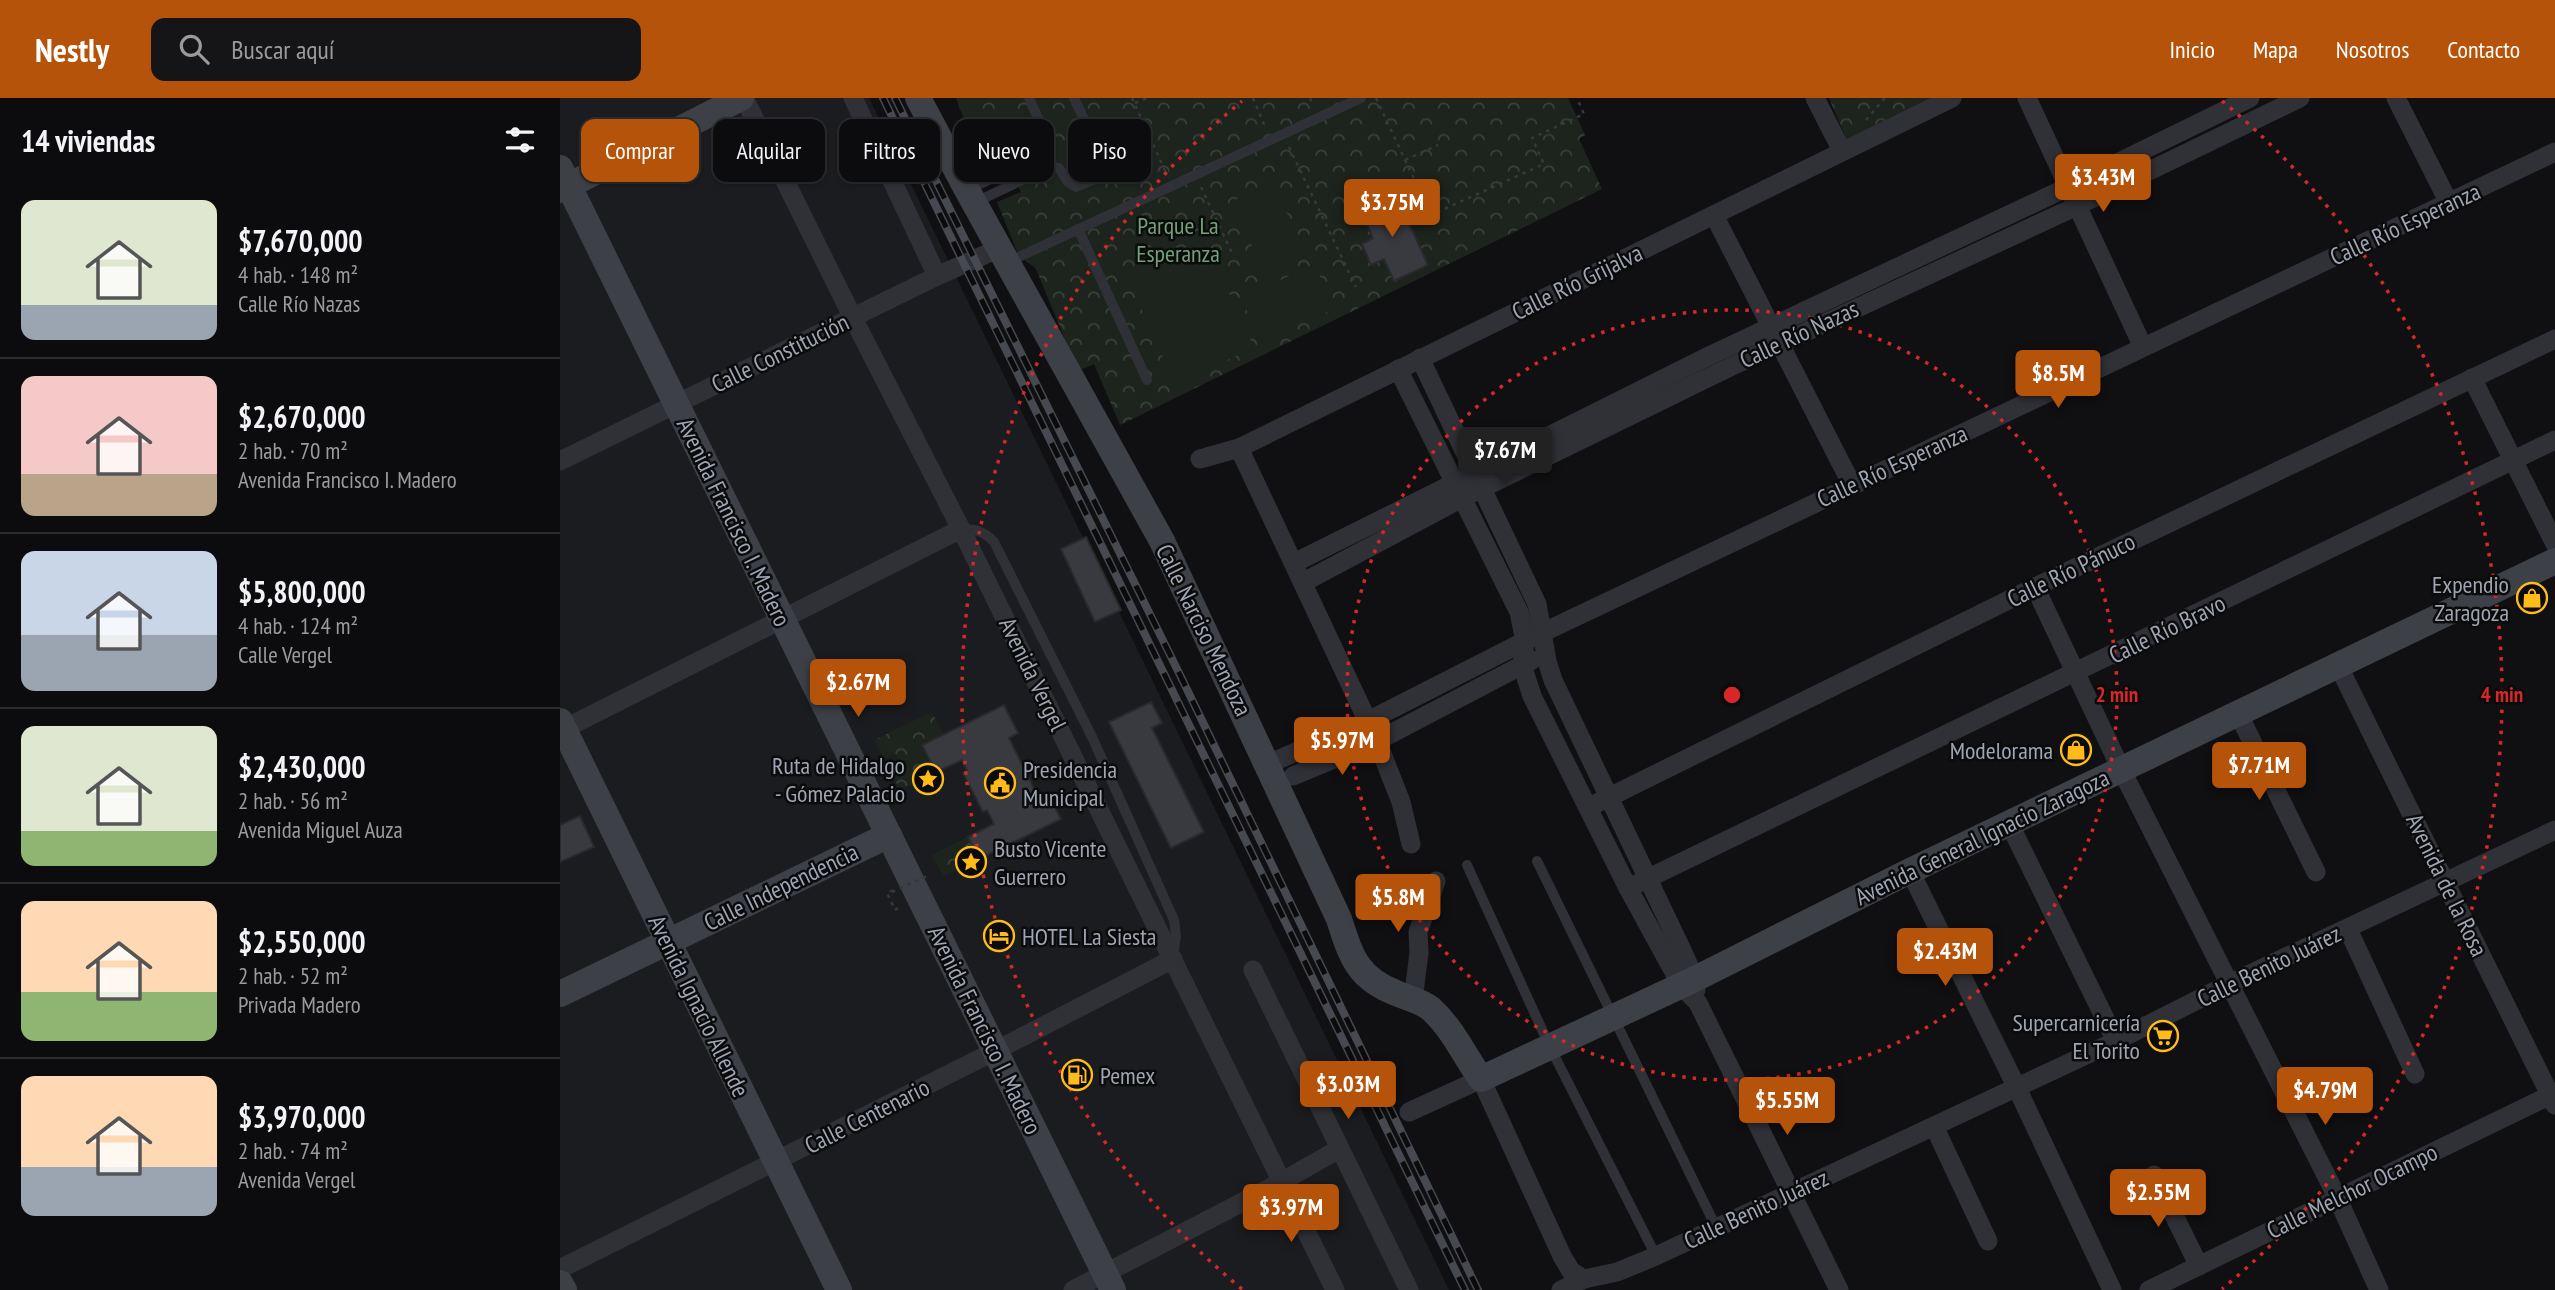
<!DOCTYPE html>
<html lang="es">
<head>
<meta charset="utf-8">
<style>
  body { margin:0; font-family:"PT Sans Narrow",sans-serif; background:#151517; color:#f1f3f6; height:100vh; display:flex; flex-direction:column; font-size:26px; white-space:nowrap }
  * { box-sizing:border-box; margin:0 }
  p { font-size:23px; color:#9a9b9e }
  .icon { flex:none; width:38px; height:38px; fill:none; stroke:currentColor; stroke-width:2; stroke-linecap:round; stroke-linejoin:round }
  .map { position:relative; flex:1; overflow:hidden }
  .drawer { display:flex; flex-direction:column; background:#0c0c0e; width:560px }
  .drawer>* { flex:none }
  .banner { position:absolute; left:21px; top:21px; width:665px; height:63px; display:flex; gap:14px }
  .price { position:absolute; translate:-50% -60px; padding:0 16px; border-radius:7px; background:#b45309; color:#fff; font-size:23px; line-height:46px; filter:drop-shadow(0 2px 4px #0008) }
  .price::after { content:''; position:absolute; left:50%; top:42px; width:21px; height:16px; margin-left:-10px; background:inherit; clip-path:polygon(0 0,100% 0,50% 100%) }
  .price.active { background:#222; color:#fff }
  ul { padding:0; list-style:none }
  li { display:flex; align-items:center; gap:21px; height:175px; padding:0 21px }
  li+li { border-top:2px solid #2c2c2e }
  li span { display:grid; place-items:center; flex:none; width:196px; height:140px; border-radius:14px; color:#555 }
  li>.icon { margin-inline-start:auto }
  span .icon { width:84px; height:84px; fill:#fffc; stroke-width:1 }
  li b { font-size:30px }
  h2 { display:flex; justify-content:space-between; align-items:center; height:84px; padding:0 21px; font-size:30px }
  .tag { padding:0 24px; border-radius:14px; background:#0c0c0e; box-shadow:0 2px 5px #0004,0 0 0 2px #2c2c2e; font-size:24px; line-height:63px }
  .tag.active { background:#b45309; color:#fff }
  header { display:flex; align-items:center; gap:42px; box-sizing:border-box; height:98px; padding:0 35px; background:#b45309; color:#fff }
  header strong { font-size:33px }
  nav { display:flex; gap:38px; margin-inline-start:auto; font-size:24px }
  .search { width:490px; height:63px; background:#151517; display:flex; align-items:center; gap:18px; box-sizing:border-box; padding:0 24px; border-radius:14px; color:#9a9b9e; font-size:26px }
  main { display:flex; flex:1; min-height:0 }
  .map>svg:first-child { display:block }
  .built { fill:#1b1c1f }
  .forest { fill:url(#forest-crowns) }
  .garden { fill:#1c241d }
  .building { fill:#393a40; stroke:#2a2a2e; stroke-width:2 }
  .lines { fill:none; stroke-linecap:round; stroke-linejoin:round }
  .path { stroke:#36383e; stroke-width:2.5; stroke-dasharray:3.5 5; stroke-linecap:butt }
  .lane { stroke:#303137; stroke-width:10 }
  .street { stroke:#303137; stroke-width:19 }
  .secondary { stroke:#3e4047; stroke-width:26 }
  .rail-casing { stroke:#474950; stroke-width:8 }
  .rail { stroke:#0b0b0c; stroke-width:5; stroke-dasharray:16; stroke-linecap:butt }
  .path-bridge { stroke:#36383e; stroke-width:2.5; stroke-dasharray:3.5 5; stroke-linecap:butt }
  .ring { fill:none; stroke:#d62828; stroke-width:3.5; stroke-dasharray:3.5 7 }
  .labels { text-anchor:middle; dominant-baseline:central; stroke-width:5; stroke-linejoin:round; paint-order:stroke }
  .street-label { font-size:24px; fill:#9fa5b4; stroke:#0b0b0c }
  .park-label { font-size:24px; fill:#74a179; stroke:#0b0b0c }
  .poi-label { font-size:24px; fill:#9fa5b4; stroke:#0b0b0c; text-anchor:end }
  .centre { fill:#d62828; stroke:#0b0b0c; stroke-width:3.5 }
  .ring-label { font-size:21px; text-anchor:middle; font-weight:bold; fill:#d62828; stroke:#0b0b0c; stroke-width:5; stroke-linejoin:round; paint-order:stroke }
</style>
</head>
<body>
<header>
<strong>Nestly</strong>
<div class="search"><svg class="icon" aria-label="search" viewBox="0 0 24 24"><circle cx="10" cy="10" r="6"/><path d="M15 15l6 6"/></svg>Buscar aquí</div>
<nav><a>Inicio</a><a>Mapa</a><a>Nosotros</a><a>Contacto</a></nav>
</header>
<main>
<section class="drawer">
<h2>14 viviendas<svg class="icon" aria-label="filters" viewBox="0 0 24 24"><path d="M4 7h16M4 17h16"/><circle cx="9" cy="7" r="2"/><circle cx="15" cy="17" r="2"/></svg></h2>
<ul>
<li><span style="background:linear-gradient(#dfe7d0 75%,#9aa5b1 0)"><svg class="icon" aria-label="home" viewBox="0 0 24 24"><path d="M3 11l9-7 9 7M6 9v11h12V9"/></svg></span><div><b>$7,670,000</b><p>4 hab. · 148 m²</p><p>Calle Río Nazas</p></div></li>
<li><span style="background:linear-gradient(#f6c9c9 70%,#b9a48a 0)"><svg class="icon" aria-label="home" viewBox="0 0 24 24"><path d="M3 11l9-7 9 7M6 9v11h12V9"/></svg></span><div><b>$2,670,000</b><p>2 hab. · 70 m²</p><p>Avenida Francisco I. Madero</p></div></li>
<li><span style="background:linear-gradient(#c9d6e8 60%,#9aa5b1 0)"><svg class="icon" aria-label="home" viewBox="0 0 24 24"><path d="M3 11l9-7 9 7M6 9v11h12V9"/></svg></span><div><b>$5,800,000</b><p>4 hab. · 124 m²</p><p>Calle Vergel</p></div></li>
<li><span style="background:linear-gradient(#dfe7d0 75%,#8fb573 0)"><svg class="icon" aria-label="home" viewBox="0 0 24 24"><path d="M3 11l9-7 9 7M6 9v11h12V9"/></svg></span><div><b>$2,430,000</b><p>2 hab. · 56 m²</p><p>Avenida Miguel Auza</p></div></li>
<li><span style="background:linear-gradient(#ffd9b3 65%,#8fb573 0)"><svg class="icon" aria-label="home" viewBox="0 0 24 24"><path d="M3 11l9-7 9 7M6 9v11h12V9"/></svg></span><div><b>$2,550,000</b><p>2 hab. · 52 m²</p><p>Privada Madero</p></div></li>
<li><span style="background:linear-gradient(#ffd9b3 65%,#9aa5b1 0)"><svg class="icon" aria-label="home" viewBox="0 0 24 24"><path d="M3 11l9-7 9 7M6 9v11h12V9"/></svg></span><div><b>$3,970,000</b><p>2 hab. · 74 m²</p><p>Avenida Vergel</p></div></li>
</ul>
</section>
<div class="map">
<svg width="1995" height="1192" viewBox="0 0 1995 1192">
  <defs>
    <pattern id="forest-crowns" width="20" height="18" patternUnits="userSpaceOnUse" patternTransform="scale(1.75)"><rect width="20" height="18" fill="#1c241d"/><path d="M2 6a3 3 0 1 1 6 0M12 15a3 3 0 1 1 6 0" fill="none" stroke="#3a413b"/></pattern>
  </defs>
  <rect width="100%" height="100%" fill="#101012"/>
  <!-- built -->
  <path class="built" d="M 0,0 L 309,0 L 889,1192 L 0,1192 Z"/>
  <!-- forest -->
  <g class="forest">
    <path d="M 396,0 L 1008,0 L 1025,37 L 1019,41 L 1042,91 L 560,327 L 534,266 L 518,273 L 476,171 L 458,156 L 437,104 L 461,94 L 446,63 L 423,73 Z"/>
    <path d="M 1269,0 L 1375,0 L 1287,42 Z"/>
    <path d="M 372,614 L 383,636 L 362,647 L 376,674 L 340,692 L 333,678 L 344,673 L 336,656 L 324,661 L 314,642 Z"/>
    <path d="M 408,739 L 419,761 L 383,778 L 372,757 Z"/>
  </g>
  <!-- garden -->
  <g class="garden">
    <path d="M 712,84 L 747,158 L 706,177 L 671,104 Z"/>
    <path d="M 645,142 L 694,250 L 615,285 L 566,177 Z"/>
    <path d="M 755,167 L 774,211 L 700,243 L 681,199 Z"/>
  </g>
  <!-- building -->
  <g class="building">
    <path d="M 836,97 L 868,167 L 834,183 L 824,161 L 811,167 L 802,146 L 813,140 L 801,113 Z"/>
    <path d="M 526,439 L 561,512 L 535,524 L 501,451 Z"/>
    <path d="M 591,604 L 602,625 L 592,630 L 644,734 L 611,750 L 549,624 Z"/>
    <path d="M 444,607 L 458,635 L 449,640 L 479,701 L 488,696 L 501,721 L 419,761 L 408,739 L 434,726 L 427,712 L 423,714 L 403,675 L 407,673 L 402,662 L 376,674 L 362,647 Z"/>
    <path d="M 20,718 L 34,749 L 0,764 L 0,727 Z"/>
  </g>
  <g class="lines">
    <!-- path -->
    <g class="path">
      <path d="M 572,0 L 607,77"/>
      <path d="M 693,0 L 705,29"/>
      <path d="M 750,0 L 753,7"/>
      <path d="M 816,0 L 871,117 L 984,66 L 972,40 L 1024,16 L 1017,0"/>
      <path d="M 575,5 L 587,0"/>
      <path d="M 1306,22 L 1325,0"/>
      <path d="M 729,49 L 796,189"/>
      <path d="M 845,62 L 878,47"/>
      <path d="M 641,89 L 672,155"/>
      <path d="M 333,792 L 327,795 L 335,812 L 339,809"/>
    </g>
    <!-- lane -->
    <g class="lane">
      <path d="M 407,92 L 486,55 L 488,52 L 487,40 L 469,0"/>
      <path d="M 416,104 L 491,68 L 499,70 L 508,84 L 516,89 L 547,76 L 547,69 L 514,0"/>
      <path d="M 518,131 L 587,282"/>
      <path d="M 448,164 L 801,0"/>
      <path d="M 401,431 C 416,431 424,433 434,444 L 532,639 L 614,822 L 616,838 L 613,858"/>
      <path d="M 977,763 L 1156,1129"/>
      <path d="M 907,767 L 990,949 L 1096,1158"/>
    </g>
    <!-- street -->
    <g class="street">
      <path d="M 184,0 L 293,220 L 401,431 L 775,1192"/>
      <path d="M 293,0 L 377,178"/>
      <path d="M 1255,0 L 1282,53"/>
      <path d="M 1467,0 L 1583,249"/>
      <path d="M 1836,0 L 1889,105"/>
      <path d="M 1154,117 L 1292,387"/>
      <path d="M 860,260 L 977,506 L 987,563 L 993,582 L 1121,850 L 1135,881 L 1136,892"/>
      <path d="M 838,271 L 959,514 L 965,543 L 962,567 L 972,598 L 1068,790 L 1121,887 L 1138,905 L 1279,1192"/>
      <path d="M 1912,280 L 1995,446"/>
      <path d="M 679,350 L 817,643 L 841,704 L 851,746"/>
      <path d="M 640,361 L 679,350 L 1392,0"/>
      <path d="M 0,363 L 377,178 L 440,150"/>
      <path d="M 734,465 L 1151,257 L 1508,89 L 1690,0"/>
      <path d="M 744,484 L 902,400 L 1170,269 L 1517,108 L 1740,0"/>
      <path d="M 1475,489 L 1561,671 L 1777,1099 L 1819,1192"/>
      <path d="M 1778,567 L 1995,1007"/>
      <path d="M 1678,615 L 1756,774"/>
      <path d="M 0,633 L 401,431"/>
      <path d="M 708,666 L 808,623 L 965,543 L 1995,54"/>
      <path d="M 733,678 L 817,643 L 972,562"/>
      <path d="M 1029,709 L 1475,489 L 1995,241"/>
      <path d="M 1449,725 L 1556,943"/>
      <path d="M 1350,773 L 1457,990 L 1552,1192"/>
      <path d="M 1068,790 L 1995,342"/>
      <path d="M 1788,831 L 1855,976"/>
      <path d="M 693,872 L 849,1192"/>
      <path d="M 853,902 L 859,855 L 858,834 L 876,783"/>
      <path d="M 849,1014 L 921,981 L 1002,1158 L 1011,1173 L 1024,1181"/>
      <path d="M 1374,1028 L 1428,1143"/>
      <path d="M 1594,1077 L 1639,1168"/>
      <path d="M 0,1171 L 435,953 L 613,861"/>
      <path d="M 513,1192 L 723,1083 L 779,1051"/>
      <path d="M 1001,1192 L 1024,1181 L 1057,1174 L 1096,1158 L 1556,943 L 1671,885 L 1995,732"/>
      <path d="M 1589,1192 L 1995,995"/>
    </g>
    <!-- secondary -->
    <g class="secondary">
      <path d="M 358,0 L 407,92 L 602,443 L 779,821 C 791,858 797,880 836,895 C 847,900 862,903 871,911 C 893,931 904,957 921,981 L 1135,881 L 1350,773 L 1995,463"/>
      <path d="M 0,70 L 553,1192"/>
      <path d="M 0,92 L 181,0"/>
      <path d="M 0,623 L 279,1192"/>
      <path d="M 0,896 L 329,737"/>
      <path d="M 0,1185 L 4,1192"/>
    </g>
    <!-- rail casing -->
    <g class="rail-casing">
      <g id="rail">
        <path d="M 323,0 L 905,1192"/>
        <path d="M 335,0 L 620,577 L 918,1192"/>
      </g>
    </g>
    <!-- rail -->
    <use href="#rail" class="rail"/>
    <!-- path-bridge -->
    <path class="path-bridge" d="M 332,794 L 367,778"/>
  </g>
  <!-- distance rings -->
  <g class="ring">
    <circle cx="1172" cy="597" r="385"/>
    <path d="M682 1191A770 770 0 0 1 682 3M1662 3A770 770 0 0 1 1662 1191"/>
  </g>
  <!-- icons -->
  <defs>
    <g id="shop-ring" transform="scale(1.575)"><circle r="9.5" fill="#0b0b0c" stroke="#ffbb1a" stroke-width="1.5"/><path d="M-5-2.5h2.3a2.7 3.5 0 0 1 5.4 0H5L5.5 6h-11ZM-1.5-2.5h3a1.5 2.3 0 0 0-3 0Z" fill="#ffbb1a"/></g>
    <g id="sight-ring" transform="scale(1.575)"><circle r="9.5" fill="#0b0b0c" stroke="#ffbb1a" stroke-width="1.5"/><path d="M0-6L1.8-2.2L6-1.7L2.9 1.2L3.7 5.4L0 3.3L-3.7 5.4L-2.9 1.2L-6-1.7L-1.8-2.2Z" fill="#ffbb1a"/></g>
    <g id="civic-ring" transform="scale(1.575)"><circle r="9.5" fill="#0b0b0c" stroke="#ffbb1a" stroke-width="1.5"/><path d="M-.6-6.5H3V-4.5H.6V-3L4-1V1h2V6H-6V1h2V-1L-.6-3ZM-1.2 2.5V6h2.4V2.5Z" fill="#ffbb1a"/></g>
    <g id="hotel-ring" transform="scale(1.575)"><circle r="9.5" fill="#0b0b0c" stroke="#ffbb1a" stroke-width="1.5"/><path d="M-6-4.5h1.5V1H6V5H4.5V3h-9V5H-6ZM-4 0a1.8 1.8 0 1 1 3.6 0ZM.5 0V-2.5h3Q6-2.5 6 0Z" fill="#ffbb1a"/></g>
    <g id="supermarket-ring" transform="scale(1.575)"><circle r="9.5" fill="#0b0b0c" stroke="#ffbb1a" stroke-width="1.5"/><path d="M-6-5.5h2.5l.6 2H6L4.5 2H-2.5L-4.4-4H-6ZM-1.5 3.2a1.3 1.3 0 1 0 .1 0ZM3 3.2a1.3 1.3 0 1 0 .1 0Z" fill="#ffbb1a"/></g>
    <g id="fuel-ring" transform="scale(1.575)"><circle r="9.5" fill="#0b0b0c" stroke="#ffbb1a" stroke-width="1.5"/><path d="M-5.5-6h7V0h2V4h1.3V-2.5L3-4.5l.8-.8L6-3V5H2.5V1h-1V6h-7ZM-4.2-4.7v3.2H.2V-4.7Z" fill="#ffbb1a"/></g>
  </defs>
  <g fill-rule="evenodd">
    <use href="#shop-ring" x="1972" y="500"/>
    <use href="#shop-ring" x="1516" y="652"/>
    <use href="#sight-ring" x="368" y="681"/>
    <use href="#civic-ring" x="440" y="685"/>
    <use href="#sight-ring" x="411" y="764"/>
    <use href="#hotel-ring" x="439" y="838"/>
    <use href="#supermarket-ring" x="1603" y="938"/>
    <use href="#fuel-ring" x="517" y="977"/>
  </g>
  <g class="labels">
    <!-- street labels -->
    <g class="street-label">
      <text transform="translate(1845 126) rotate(-25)">Calle Río Esperanza</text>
      <text transform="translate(1017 184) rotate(-26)">Calle Río Grijalva</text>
      <text transform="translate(1239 236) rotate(-25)">Calle Río Nazas</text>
      <text transform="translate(220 255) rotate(-26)">Calle Constitución</text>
      <text transform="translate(1332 368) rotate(-25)">Calle Río Esperanza</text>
      <text transform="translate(174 424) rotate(64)">Avenida Francisco I. Madero</text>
      <text transform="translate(1511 472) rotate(-26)">Calle Río Pánuco</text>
      <text transform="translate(1607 531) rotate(-26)">Calle Río Bravo</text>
      <text transform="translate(644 532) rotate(64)">Calle Narciso Mendoza</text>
      <text transform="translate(473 576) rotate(64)">Avenida Vergel</text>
      <text transform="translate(1422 739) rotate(-26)">Avenida General Ignacio Zaragoza</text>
      <text transform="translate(1887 787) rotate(64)">Avenida de la Rosa</text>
      <text transform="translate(221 789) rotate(-26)">Calle Independencia</text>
      <text transform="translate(1709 868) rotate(-26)">Calle Benito Juárez</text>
      <text transform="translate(139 908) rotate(64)">Avenida Ignacio Allende</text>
      <text transform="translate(425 932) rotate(64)">Avenida Francisco I. Madero</text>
      <text transform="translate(307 1018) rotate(-27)">Calle Centenario</text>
      <text transform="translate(1792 1093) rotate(-26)">Calle Melchor Ocampo</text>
      <text transform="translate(1196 1111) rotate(-25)">Calle Benito Juárez</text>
    </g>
    <!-- park labels -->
    <g class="park-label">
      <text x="618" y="127">Parque La<tspan x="618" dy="28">Esperanza</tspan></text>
    </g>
    <!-- poi labels -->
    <g class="poi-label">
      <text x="1949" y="486">Expendio<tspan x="1949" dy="28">Zaragoza</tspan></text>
      <text x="1493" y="652">Modelorama</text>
      <text x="345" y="667">Ruta de Hidalgo<tspan x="345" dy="28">- Gómez Palacio</tspan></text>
      <text x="463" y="671" text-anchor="start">Presidencia<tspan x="463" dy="28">Municipal</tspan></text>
      <text x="434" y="750" text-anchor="start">Busto Vicente<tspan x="434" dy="28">Guerrero</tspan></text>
      <text x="462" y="838" text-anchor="start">HOTEL La Siesta</text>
      <text x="1580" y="924">Supercarnicería<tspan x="1580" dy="28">El Torito</tspan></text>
      <text x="540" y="977" text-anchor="start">Pemex</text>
    </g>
  </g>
  <circle cx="1172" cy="597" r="10" class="centre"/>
  <g class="ring-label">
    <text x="1557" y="604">2 min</text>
    <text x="1942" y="604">4 min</text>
  </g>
</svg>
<b class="price" style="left:1543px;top:116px">$3.43M</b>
<b class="price" style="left:832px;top:141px">$3.75M</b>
<b class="price" style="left:1498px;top:312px">$8.5M</b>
<b class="price active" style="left:945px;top:389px">$7.67M</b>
<b class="price" style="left:298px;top:621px">$2.67M</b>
<b class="price" style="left:782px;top:679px">$5.97M</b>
<b class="price" style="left:1699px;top:704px">$7.71M</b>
<b class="price" style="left:838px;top:836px">$5.8M</b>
<b class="price" style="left:1385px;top:890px">$2.43M</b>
<b class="price" style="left:788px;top:1023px">$3.03M</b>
<b class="price" style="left:1765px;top:1029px">$4.79M</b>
<b class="price" style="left:1227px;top:1039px">$5.55M</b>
<b class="price" style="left:1598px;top:1131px">$2.55M</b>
<b class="price" style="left:731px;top:1146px">$3.97M</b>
<div class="banner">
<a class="tag active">Comprar</a>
<a class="tag">Alquilar</a>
<a class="tag">Filtros</a>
<a class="tag">Nuevo</a>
<a class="tag">Piso</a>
</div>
</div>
</main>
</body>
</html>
